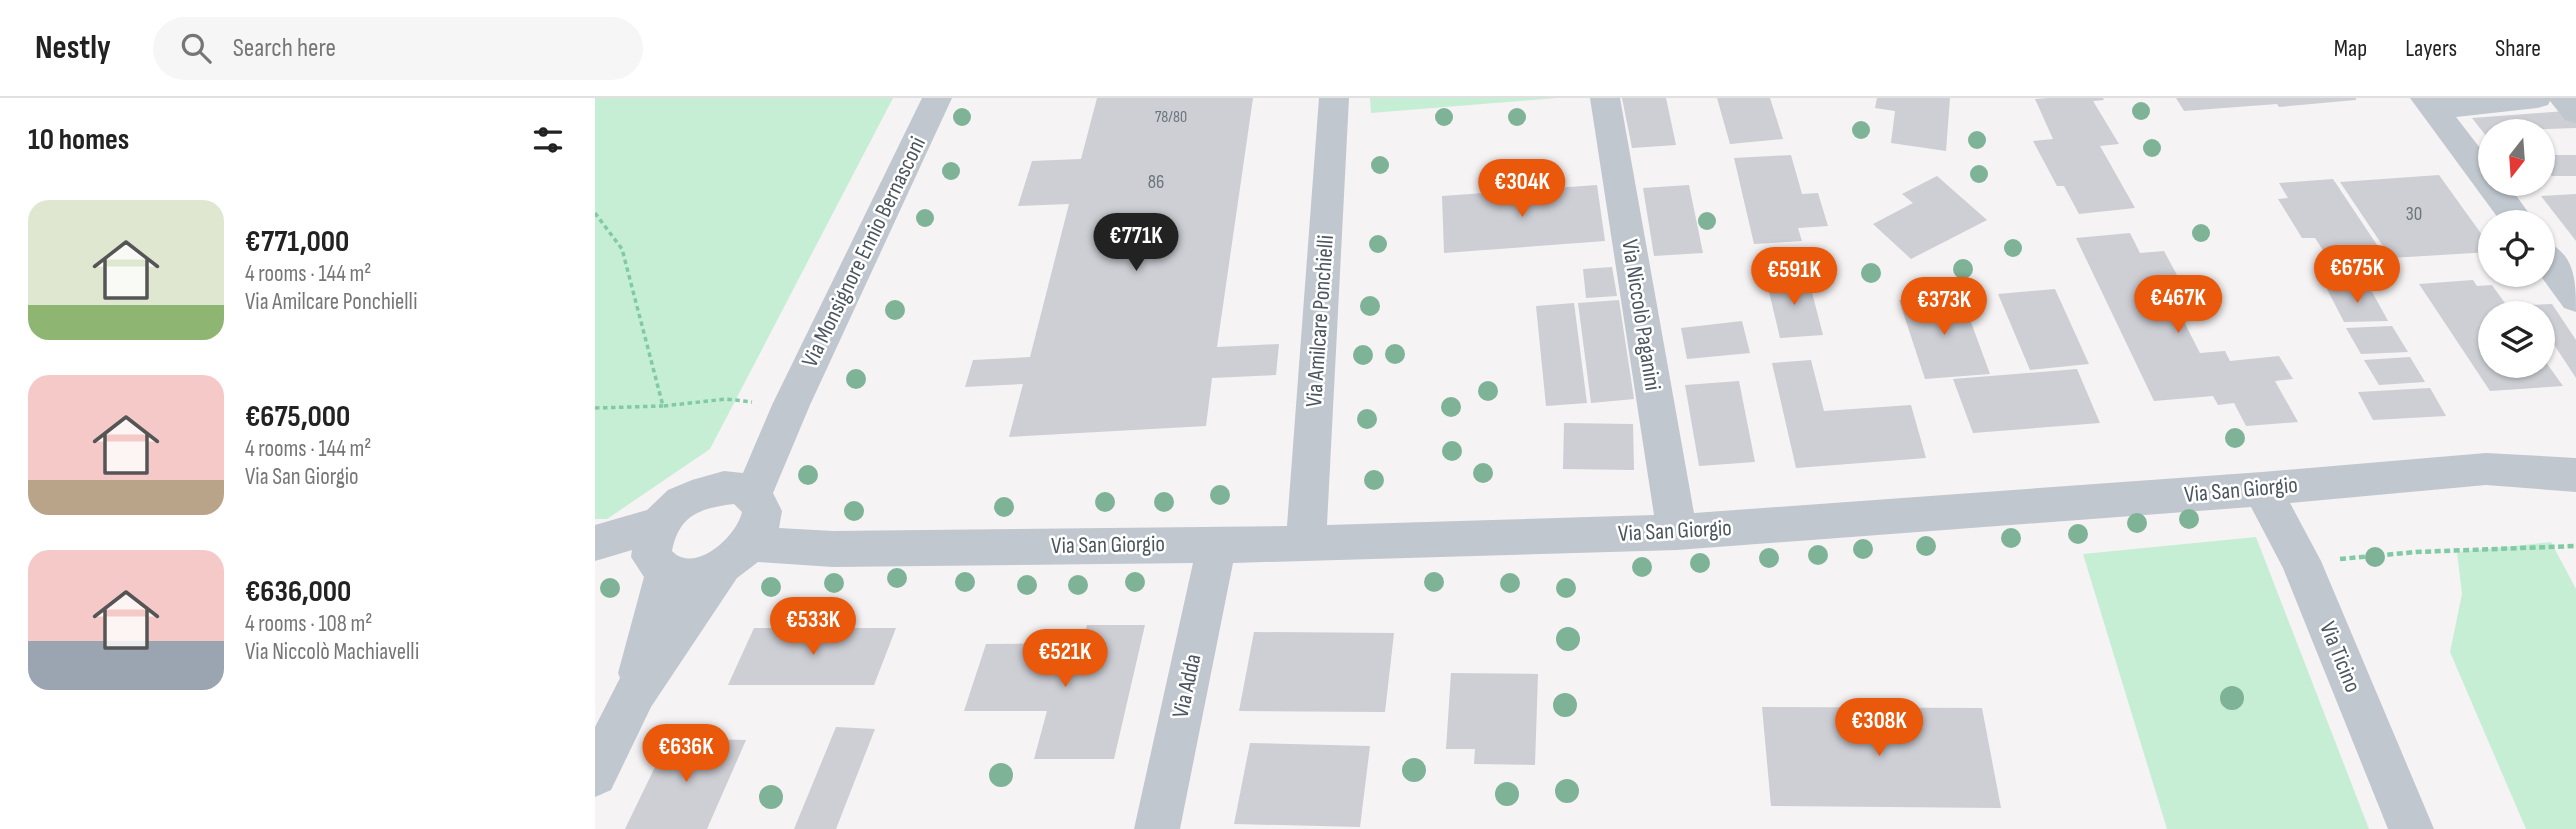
<!DOCTYPE html>
<html lang="en">
<head>
<meta charset="utf-8">
<style>
  body { margin:0; font-family:"Sofia Sans Condensed",sans-serif; background:#f6f6f6; color:#222; height:100vh; display:flex; flex-direction:column; font-size:26px; white-space:nowrap }
  * { box-sizing:border-box; margin:0 }
  p { font-size:23px; color:#767676 }
  .icon { flex:none; width:38px; height:38px; fill:none; stroke:currentColor; stroke-width:2; stroke-linecap:round; stroke-linejoin:round }
  .map { position:relative; flex:1; overflow:hidden }
  .panel { display:flex; flex-direction:column; background:#fff; width:595px }
  .panel>* { flex:none }
  .needle { width:46px; rotate:197deg }
  .controls { position:absolute; left:1883px; top:21px; display:grid; gap:14px }
  .controls a { display:grid; place-items:center; width:77px; height:77px; border-radius:50%; background:#fff; box-shadow:0 2px 5px #0004; font-size:35px }
  .price { position:absolute; translate:-50% -60px; padding:0 16px; border-radius:24px; background:#ea580c; color:#fff; font-size:23px; line-height:46px; filter:drop-shadow(0 2px 4px #0008) }
  .price::after { content:''; position:absolute; left:50%; top:42px; width:21px; height:16px; margin-left:-10px; background:inherit; clip-path:polygon(0 0,100% 0,50% 100%) }
  .price.selected { background:#222; color:#fff }
  ul { padding:0; list-style:none }
  li { display:flex; align-items:center; gap:21px; height:175px; padding:0 28px }
  li span { display:grid; place-items:center; flex:none; width:196px; height:140px; border-radius:21px; color:#555 }
  li>.icon { margin-inline-start:auto }
  span .icon { width:84px; height:84px; fill:#fffc; stroke-width:1 }
  li b { font-size:30px }
  h2 { display:flex; justify-content:space-between; align-items:center; height:84px; padding:0 28px; font-size:30px }
  header { display:flex; align-items:center; gap:42px; box-sizing:border-box; height:98px; padding:0 35px; background:#fff; border-bottom:2px solid #e0e0e0 }
  header strong { font-size:33px }
  nav { display:flex; gap:38px; margin-inline-start:auto; font-size:24px }
  .search { width:490px; height:63px; background:#f6f6f6; display:flex; align-items:center; gap:18px; box-sizing:border-box; padding:0 24px; border-radius:38px; color:#767676; font-size:26px }
  main { display:flex; flex:1; min-height:0 }
  .map>svg:first-child { display:block }
  .green { fill:#c6eed5 }
  .building { fill:#cdcfd5 }
  .lines { fill:none; stroke-linecap:round; stroke-linejoin:round }
  .path-far1 { stroke:#80caa5; stroke-width:3.5; stroke-dasharray:4.5 3.5; stroke-linecap:butt }
  .path { stroke:#80caa5; stroke-width:4.5; stroke-dasharray:6 3.5; stroke-linecap:butt }
  .minor { fill:#c0c7ce; fill-rule:evenodd }
  .tree { fill:#7fb398 }
  .labels { text-anchor:middle; dominant-baseline:central; stroke-width:5; stroke-linejoin:round; paint-order:stroke }
  .far-number-label { font-size:16px; fill:#6c747c }
  .number-label { font-size:19px; fill:#6c747c }
  .street-label { font-size:23px; fill:#4c565f; stroke:#fff }
</style>
</head>
<body>
<header>
<strong>Nestly</strong>
<div class="search"><svg class="icon" aria-label="search" viewBox="0 0 24 24"><circle cx="10" cy="10" r="6"/><path d="M15 15l6 6"/></svg>Search here</div>
<nav><a>Map</a><a>Layers</a><a>Share</a></nav>
</header>
<main>
<section class="panel">
<h2>10 homes<svg class="icon" aria-label="filters" viewBox="0 0 24 24"><path d="M4 7h16M4 17h16"/><circle cx="9" cy="7" r="2"/><circle cx="15" cy="17" r="2"/></svg></h2>
<ul>
<li><span style="background:linear-gradient(#dfe7d0 75%,#8fb573 0)"><svg class="icon" aria-label="home" viewBox="0 0 24 24"><path d="M3 11l9-7 9 7M6 9v11h12V9"/></svg></span><div><b>€771,000</b><p>4 rooms · 144 m²</p><p>Via Amilcare Ponchielli</p></div></li>
<li><span style="background:linear-gradient(#f6c9c9 75%,#b9a48a 0)"><svg class="icon" aria-label="home" viewBox="0 0 24 24"><path d="M3 11l9-7 9 7M6 9v11h12V9"/></svg></span><div><b>€675,000</b><p>4 rooms · 144 m²</p><p>Via San Giorgio</p></div></li>
<li><span style="background:linear-gradient(#f6c9c9 65%,#9aa5b1 0)"><svg class="icon" aria-label="home" viewBox="0 0 24 24"><path d="M3 11l9-7 9 7M6 9v11h12V9"/></svg></span><div><b>€636,000</b><p>4 rooms · 108 m²</p><p>Via Niccolò Machiavelli</p></div></li>
</ul>
</section>
<div class="map">
<svg width="1981" height="731" viewBox="0 0 1981 731">
  <rect width="100%" height="100%" fill="#f5f3f3"/>
  <!-- green -->
  <g class="green">
    <path d="M 0,0 L 298,0 L 115,351 L 12,421 L 0,421 Z"/>
    <path d="M 775,0 L 962,0 L 776,15 Z"/>
    <path d="M 1661,439 L 1774,731 L 1572,731 L 1488,456 Z"/>
    <path d="M 1956,444 L 1981,491 L 1981,731 L 1931,731 L 1855,554 L 1867,496 L 1862,454 Z"/>
  </g>
  <!-- building -->
  <g class="building">
    <path d="M 502,0 L 658,0 L 622,249 L 684,246 L 681,277 L 617,280 L 611,328 L 414,339 L 428,286 L 370,289 L 378,262 L 435,259 L 474,106 L 423,108 L 437,63 L 486,61 Z"/>
    <path d="M 1027,0 L 1071,0 L 1081,47 L 1037,50 Z"/>
    <path d="M 1122,0 L 1175,0 L 1188,41 L 1135,46 Z"/>
    <path d="M 1282,0 L 1355,0 L 1351,53 L 1296,45 L 1300,13 L 1280,10 Z"/>
    <path d="M 1454,0 L 1508,0 L 1509,2 L 1498,3 L 1524,46 L 1505,48 L 1540,110 L 1484,116 L 1469,88 L 1462,88 L 1438,43 L 1458,41 L 1440,1 Z"/>
    <path d="M 1581,0 L 1761,0 L 1761,2 L 1684,9 L 1682,6 L 1589,13 Z"/>
    <path d="M 1970,13 L 1981,25 L 1981,30 L 1895,33 L 1895,43 L 1877,20 Z"/>
    <path d="M 1196,57 L 1207,96 L 1223,95 L 1233,128 L 1203,130 L 1207,143 L 1159,146 L 1139,60 Z"/>
    <path d="M 1948,57 L 1981,57 L 1981,78 L 1957,78 L 1948,66 Z"/>
    <path d="M 1844,77 L 1895,148 L 1895,154 L 1796,160 L 1745,84 Z"/>
    <path d="M 1342,78 L 1392,122 L 1316,161 L 1278,126 L 1318,105 L 1307,96 Z"/>
    <path d="M 1738,81 L 1788,156 L 1733,160 L 1720,140 L 1707,140 L 1683,101 L 1693,100 L 1684,85 Z"/>
    <path d="M 1002,87 L 1010,143 L 849,155 L 847,98 Z"/>
    <path d="M 1094,87 L 1108,155 L 1059,158 L 1048,90 Z"/>
    <path d="M 1981,96 L 1981,143 L 1946,98 Z"/>
    <path d="M 1535,135 L 1545,155 L 1569,153 L 1604,218 L 1587,220 L 1605,255 L 1630,253 L 1635,263 L 1684,258 L 1698,281 L 1680,283 L 1703,324 L 1651,328 L 1639,305 L 1623,307 L 1618,298 L 1559,303 L 1481,140 Z"/>
    <path d="M 1017,169 L 1022,198 L 991,200 L 988,171 Z"/>
    <path d="M 1213,179 L 1228,237 L 1185,240 L 1171,181 Z"/>
    <path d="M 1878,182 L 1882,188 L 1897,187 L 1917,215 L 1895,215 L 1895,268 L 1948,268 L 1948,260 L 1968,288 L 1895,293 L 1824,186 Z"/>
    <path d="M 1775,190 L 1793,223 L 1749,224 L 1732,191 Z"/>
    <path d="M 1460,191 L 1494,266 L 1435,272 L 1403,196 Z"/>
    <path d="M 1366,197 L 1395,276 L 1330,281 L 1304,202 Z"/>
    <path d="M 1024,202 L 1039,301 L 996,305 L 983,205 Z"/>
    <path d="M 979,205 L 992,305 L 951,308 L 941,208 Z"/>
    <path d="M 1957,206 L 1981,242 L 1981,280 L 1948,230 L 1948,215 L 1938,215 L 1932,207 Z"/>
    <path d="M 1147,223 L 1155,255 L 1092,261 L 1086,230 Z"/>
    <path d="M 1797,228 L 1813,254 L 1766,256 L 1751,230 Z"/>
    <path d="M 1815,259 L 1830,284 L 1784,287 L 1769,262 Z"/>
    <path d="M 1216,262 L 1229,313 L 1316,307 L 1331,360 L 1201,370 L 1177,265 Z"/>
    <path d="M 1482,271 L 1505,325 L 1378,335 L 1358,281 Z"/>
    <path d="M 1144,283 L 1160,364 L 1104,368 L 1090,287 Z"/>
    <path d="M 1835,290 L 1851,318 L 1778,322 L 1763,294 Z"/>
    <path d="M 969,325 L 1038,326 L 1039,372 L 968,371 Z"/>
    <path d="M 492,527 L 550,527 L 519,661 L 439,661 L 452,613 L 369,613 L 391,546 L 487,545 Z"/>
    <path d="M 159,530 L 301,530 L 279,587 L 133,587 Z"/>
    <path d="M 659,534 L 799,535 L 790,614 L 644,613 Z"/>
    <path d="M 856,575 L 943,576 L 940,667 L 879,666 L 880,651 L 851,651 Z"/>
    <path d="M 1167,609 L 1387,610 L 1406,710 L 1176,708 Z"/>
    <path d="M 241,629 L 280,631 L 241,731 L 199,731 Z"/>
    <path d="M 74,640 L 151,642 L 112,731 L 30,731 Z"/>
    <path d="M 655,645 L 775,648 L 765,729 L 639,726 Z"/>
  </g>
  <g class="lines">
    <!-- path-far1 -->
    <g class="path-far1">
      <path d="M 0,115 L 27,151 L 68,308 L 131,301 L 157,304"/>
      <path d="M 0,310 L 68,308"/>
    </g>
    <!-- path -->
    <path class="path" d="M 1745,461 L 1821,454 L 1981,448"/>
    <!-- minor -->
    <g class="minor">
      <path d="M 327,0 L 357,0 L 215,307 L 178,395 L 187,413 L 184,430 L 238,433 L 692,428 L 724,0 L 754,0 L 732,427 L 1059,417 L 995,0 L 1025,0 L 1099,415 L 1667,374 L 1891,355 L 1981,360 L 1981,394 L 1891,387 L 1695,405 L 1726,463 L 1839,731 L 1793,731 L 1688,470 L 1656,409 L 1082,452 L 638,465 L 585,731 L 539,731 L 598,465 L 238,469 L 163,464 L 142,480 L 56,609 L 16,692 L 0,699 L 0,629 L 25,580 L 23,575 L 49,479 L 36,459 L 37,452 L 0,463 L 0,427 L 52,412 L 73,392 L 97,382 L 129,373 L 148,375 L 177,307 ZM 139,406 L 147,414 C 142,438 100,477 77,453 C 84,417 105,410 139,406 Z"/>
      <path d="M 1815,0 L 1981,0 L 1981,25 L 1970,22 L 1955,3 L 1953,7 L 1942,10 L 1861,19 L 1895,63 L 1895,86 L 1913,86 L 1940,124 L 1906,124 Z"/>
      <path d="M 1948,143 C 1981,154 1981,185 1981,214 L 1969,210 L 1945,177 L 1948,177 Z"/>
    </g>
  </g>
  <!-- trees -->
  <g class="tree">
    <circle cx="1546" cy="13" r="9"/>
    <circle cx="367" cy="19" r="9"/>
    <circle cx="849" cy="19" r="9"/>
    <circle cx="922" cy="19" r="9"/>
    <circle cx="1266" cy="32" r="9"/>
    <circle cx="1382" cy="42" r="9"/>
    <circle cx="1557" cy="50" r="9"/>
    <circle cx="785" cy="67" r="9"/>
    <circle cx="356" cy="73" r="9"/>
    <circle cx="1384" cy="76" r="9"/>
    <circle cx="330" cy="120" r="9"/>
    <circle cx="1112" cy="123" r="9"/>
    <circle cx="1606" cy="135" r="9"/>
    <circle cx="783" cy="146" r="9"/>
    <circle cx="1418" cy="150" r="9"/>
    <circle cx="1368" cy="171" r="10"/>
    <circle cx="1276" cy="175" r="10"/>
    <circle cx="775" cy="208" r="10"/>
    <circle cx="300" cy="212" r="10"/>
    <circle cx="800" cy="256" r="10"/>
    <circle cx="768" cy="257" r="10"/>
    <circle cx="261" cy="281" r="10"/>
    <circle cx="893" cy="293" r="10"/>
    <circle cx="856" cy="309" r="10"/>
    <circle cx="772" cy="321" r="10"/>
    <circle cx="1640" cy="340" r="10"/>
    <circle cx="857" cy="353" r="10"/>
    <circle cx="888" cy="375" r="10"/>
    <circle cx="213" cy="377" r="10"/>
    <circle cx="779" cy="382" r="10"/>
    <circle cx="625" cy="397" r="10"/>
    <circle cx="510" cy="404" r="10"/>
    <circle cx="569" cy="404" r="10"/>
    <circle cx="409" cy="409" r="10"/>
    <circle cx="259" cy="413" r="10"/>
    <circle cx="1594" cy="421" r="10"/>
    <circle cx="1542" cy="425" r="10"/>
    <circle cx="1483" cy="436" r="10"/>
    <circle cx="1416" cy="440" r="10"/>
    <circle cx="1331" cy="448" r="10"/>
    <circle cx="1268" cy="451" r="10"/>
    <circle cx="1223" cy="457" r="10"/>
    <circle cx="1780" cy="459" r="10"/>
    <circle cx="1174" cy="460" r="10"/>
    <circle cx="1105" cy="465" r="10"/>
    <circle cx="1047" cy="469" r="10"/>
    <circle cx="302" cy="480" r="10"/>
    <circle cx="370" cy="484" r="10"/>
    <circle cx="540" cy="484" r="10"/>
    <circle cx="839" cy="484" r="10"/>
    <circle cx="239" cy="485" r="10"/>
    <circle cx="915" cy="485" r="10"/>
    <circle cx="432" cy="487" r="10"/>
    <circle cx="483" cy="487" r="10"/>
    <circle cx="176" cy="489" r="10"/>
    <circle cx="15" cy="490" r="10"/>
    <circle cx="971" cy="490" r="10"/>
    <circle cx="973" cy="541" r="12"/>
    <circle cx="1637" cy="600" r="12"/>
    <circle cx="970" cy="607" r="12"/>
    <circle cx="819" cy="672" r="12"/>
    <circle cx="406" cy="677" r="12"/>
    <circle cx="972" cy="693" r="12"/>
    <circle cx="912" cy="696" r="12"/>
    <circle cx="176" cy="699" r="12"/>
  </g>
  <g class="labels">
    <!-- far-number labels -->
    <g class="far-number-label">
      <text x="576" y="19">78/80</text>
    </g>
    <!-- number labels -->
    <g class="number-label">
      <text x="561" y="84">86</text>
      <text x="1819" y="116">30</text>
    </g>
    <!-- street labels -->
    <g class="street-label">
      <text transform="translate(269 154) rotate(-64)">Via Monsignore Ennio Bernasconi</text>
      <text transform="translate(1046 217) rotate(81)">Via Niccolò Paganini</text>
      <text transform="translate(725 223) rotate(-86)">Via Amilcare Ponchielli</text>
      <text transform="translate(1646 392) rotate(-5)">Via San Giorgio</text>
      <text transform="translate(1080 433) rotate(-3)">Via San Giorgio</text>
      <text transform="translate(513 447) rotate(-1)">Via San Giorgio</text>
      <text transform="translate(1745 559) rotate(68)">Via Ticino</text>
      <text transform="translate(592 588) rotate(-78)">Via Adda</text>
    </g>
  </g>
</svg>
<div class="controls">
<a><svg class="needle" viewBox="-14 -14 28 28"><path d="M0-13l5 13h-10z" fill="#e53935"/><path d="M0 13l5-13h-10z" fill="#767676"/></svg></a>
<a><svg class="icon" aria-label="locate" viewBox="0 0 24 24"><circle cx="12" cy="12" r="6"/><path d="M12 2v4M12 18v4M2 12h4M18 12h4"/></svg></a>
<a><svg class="icon" aria-label="layers" viewBox="0 0 24 24"><path d="M12 4l9 5-9 5-9-5zM3 14l9 5 9-5"/></svg></a>
</div>
<b class="price" style="left:927px;top:121px">€304K</b>
<b class="price selected" style="left:541px;top:175px">€771K</b>
<b class="price" style="left:1762px;top:207px">€675K</b>
<b class="price" style="left:1199px;top:209px">€591K</b>
<b class="price" style="left:1583px;top:237px">€467K</b>
<b class="price" style="left:1349px;top:239px">€373K</b>
<b class="price" style="left:218px;top:559px">€533K</b>
<b class="price" style="left:470px;top:591px">€521K</b>
<b class="price" style="left:1284px;top:660px">€308K</b>
<b class="price" style="left:91px;top:686px">€636K</b>
</div>
</main>
</body>
</html>
